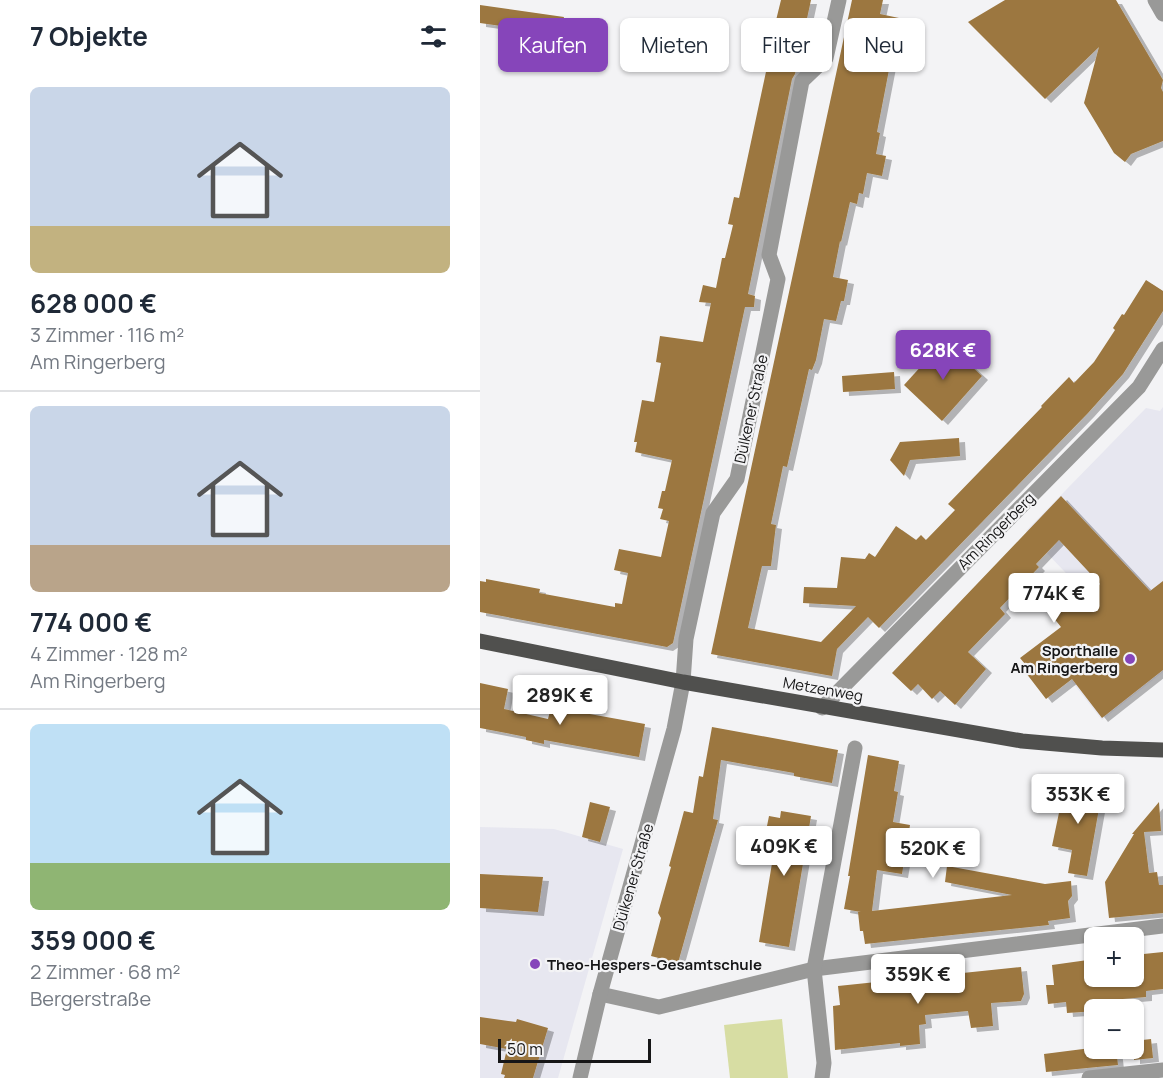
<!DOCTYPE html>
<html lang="de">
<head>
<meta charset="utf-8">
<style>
  body { margin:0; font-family:Manrope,sans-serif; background:#f2f2f3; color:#1f2937; height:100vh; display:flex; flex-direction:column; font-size:22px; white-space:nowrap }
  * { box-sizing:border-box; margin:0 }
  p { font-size:20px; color:#747a83 }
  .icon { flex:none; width:33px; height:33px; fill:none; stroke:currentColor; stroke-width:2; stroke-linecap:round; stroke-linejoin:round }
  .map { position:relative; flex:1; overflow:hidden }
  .details { display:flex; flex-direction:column; background:#fff; width:480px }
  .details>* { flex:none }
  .banner { position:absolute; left:18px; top:18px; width:570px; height:54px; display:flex; gap:12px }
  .controls { position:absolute; left:604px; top:927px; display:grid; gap:12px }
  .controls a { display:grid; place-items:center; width:60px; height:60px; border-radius:9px; background:#fff; box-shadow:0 2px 4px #0004; font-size:30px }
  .scale { position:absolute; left:18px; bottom:15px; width:153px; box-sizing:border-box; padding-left:6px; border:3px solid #161617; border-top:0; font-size:16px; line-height:21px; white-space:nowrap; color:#161617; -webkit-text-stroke:4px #f3f3f5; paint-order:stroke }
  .price { position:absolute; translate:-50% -51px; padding:0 14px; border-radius:6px; background:#fff; color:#222; font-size:20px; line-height:39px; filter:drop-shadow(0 2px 3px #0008) }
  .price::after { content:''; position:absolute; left:50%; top:36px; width:18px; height:14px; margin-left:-9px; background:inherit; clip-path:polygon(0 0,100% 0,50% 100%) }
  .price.selected { background:#8645ba; color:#fff }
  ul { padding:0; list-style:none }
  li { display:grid; align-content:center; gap:12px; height:318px; padding:0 30px }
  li+li { border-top:2px solid #e0e1e3 }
  li span { display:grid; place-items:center; height:186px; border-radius:9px; color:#555 }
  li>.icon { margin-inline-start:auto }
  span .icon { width:108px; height:108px; fill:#fffc; stroke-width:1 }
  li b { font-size:26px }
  h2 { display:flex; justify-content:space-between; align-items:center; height:72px; padding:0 30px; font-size:26px }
  .tag { padding:0 21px; border-radius:9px; background:#fff; box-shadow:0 2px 4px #0004; font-size:21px; line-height:54px }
  .tag.selected { background:#8645ba; color:#fff }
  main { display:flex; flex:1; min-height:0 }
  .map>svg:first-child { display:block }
  .built { fill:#e7e7f0 }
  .green { fill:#d7dda3 }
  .building { fill:#9c773f; filter:url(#shadow) }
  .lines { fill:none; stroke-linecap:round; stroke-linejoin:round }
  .minor { stroke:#999998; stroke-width:15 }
  .major { stroke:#50504e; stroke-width:15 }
  .poi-dot { fill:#8645ba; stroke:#f3f3f5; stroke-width:2 }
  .labels { text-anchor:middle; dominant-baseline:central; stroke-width:4.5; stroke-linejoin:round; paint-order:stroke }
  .street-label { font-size:15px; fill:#161617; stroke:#f3f3f5 }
  .poi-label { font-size:15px; font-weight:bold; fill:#161617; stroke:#f3f3f5; text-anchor:end }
</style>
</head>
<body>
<main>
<section class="details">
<h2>7 Objekte<svg class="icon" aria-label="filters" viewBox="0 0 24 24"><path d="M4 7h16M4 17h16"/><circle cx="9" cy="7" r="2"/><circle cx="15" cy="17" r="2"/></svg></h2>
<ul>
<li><span style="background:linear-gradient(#c9d6e8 75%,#c2b280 0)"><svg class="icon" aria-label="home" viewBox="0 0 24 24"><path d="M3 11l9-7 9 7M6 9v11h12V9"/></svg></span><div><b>628 000 €</b><p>3 Zimmer · 116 m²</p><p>Am Ringerberg</p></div></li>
<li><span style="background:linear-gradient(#c9d6e8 75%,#b9a48a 0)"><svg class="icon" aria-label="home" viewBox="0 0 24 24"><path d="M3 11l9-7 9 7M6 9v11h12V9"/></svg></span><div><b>774 000 €</b><p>4 Zimmer · 128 m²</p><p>Am Ringerberg</p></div></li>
<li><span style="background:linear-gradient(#bfe0f5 75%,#8fb573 0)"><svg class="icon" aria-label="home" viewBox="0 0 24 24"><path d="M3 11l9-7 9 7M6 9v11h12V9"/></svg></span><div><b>359 000 €</b><p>2 Zimmer · 68 m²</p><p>Bergerstraße</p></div></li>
</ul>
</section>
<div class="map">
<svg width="683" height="1078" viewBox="0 0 683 1078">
  <defs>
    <filter id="shadow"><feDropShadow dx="6" dy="4" stdDeviation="0" flood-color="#0004"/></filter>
  </defs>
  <rect width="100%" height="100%" fill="#f3f3f5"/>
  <!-- built -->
  <g class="built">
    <path d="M 683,407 L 683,672 L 622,720 L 590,679 L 646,634 L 610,588 L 603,591 L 546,531 L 666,408 L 680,411 Z"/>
    <path d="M 0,827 L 74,829 L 143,849 L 78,1078 L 0,1078 Z"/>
  </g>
  <!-- green -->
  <path class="green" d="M 302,1019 L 308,1078 L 250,1078 L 244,1025 Z"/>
  <!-- building -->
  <g class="building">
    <path d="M 301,0 L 331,0 L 315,74 L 312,79 L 268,294 L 275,296 L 274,307 L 265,307 L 193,643 L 187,647 L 0,612 L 0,581 L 6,582 L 6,579 L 60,589 L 59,593 L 135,607 L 135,603 L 142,604 L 148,573 L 134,570 L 139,549 L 181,557 L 189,521 L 180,519 L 183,509 L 178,508 L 182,491 L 185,491 L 192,460 L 155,452 L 157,442 L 154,442 L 162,400 L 174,402 L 181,363 L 176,362 L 180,336 L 223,342 L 231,303 L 219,302 L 223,285 L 236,288 L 242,258 L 245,258 L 253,225 L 248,224 L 254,197 L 259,198 L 287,67 L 286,61 Z"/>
    <path d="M 372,0 L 403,0 L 400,14 L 419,18 L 397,132 L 400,133 L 396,154 L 406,156 L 402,176 L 387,173 L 383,194 L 379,193 L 377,204 L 370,202 L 361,242 L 360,241 L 353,277 L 368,280 L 364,301 L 361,301 L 356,321 L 344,319 L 336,360 L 332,370 L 329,369 L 307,467 L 303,466 L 291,524 L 296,525 L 291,566 L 282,566 L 268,628 L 341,642 L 376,606 L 323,603 L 324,587 L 357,588 L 361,557 L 385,559 L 389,553 L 395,557 L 416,526 L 436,540 L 441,535 L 446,540 L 475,510 L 468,504 L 562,407 L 561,406 L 589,377 L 594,383 L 614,362 L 635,330 L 633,328 L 642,314 L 644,315 L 666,280 L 683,291 L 683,311 L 643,374 L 608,413 L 399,628 L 388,617 L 357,649 L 352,676 L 231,654 Z"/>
    <path d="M 525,0 L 636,0 L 683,80 L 681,88 L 683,92 L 683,141 L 651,154 L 645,162 L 634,153 L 604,103 L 619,47 L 565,99 L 488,22 Z"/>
    <path d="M 0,5 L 84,17 L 80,34 L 0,23 Z"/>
    <path d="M 464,341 L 502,376 L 462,421 L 424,385 Z"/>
    <path d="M 414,372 L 415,389 L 363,392 L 362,376 Z"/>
    <path d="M 479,438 L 480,456 L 430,460 L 424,476 L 410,460 L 420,442 Z"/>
    <path d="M 581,496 L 670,591 L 683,581 L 683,670 L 622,718 L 592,679 L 566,699 L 546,673 L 550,670 L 540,658 L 581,627 L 573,617 L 590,602 L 595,608 L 620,584 L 579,540 L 556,564 L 559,567 L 520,608 L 525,614 L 488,652 L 506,669 L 475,705 L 460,691 L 452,699 L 438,684 L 431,691 L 412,673 Z"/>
    <path d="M 0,683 L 28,689 L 24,709 L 33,711 L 68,719 L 71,707 L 165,724 L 159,757 L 64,740 L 64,744 L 46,740 L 46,737 L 0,728 Z"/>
    <path d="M 232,727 L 358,750 L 352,783 L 314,776 L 314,773 L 241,760 L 233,819 L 238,820 L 198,963 L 171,956 L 181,918 L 178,913 L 191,867 L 189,866 L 194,848 L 204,811 L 213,813 L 219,776 L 223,777 Z"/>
    <path d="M 388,755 L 419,761 L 414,791 L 418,792 L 413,822 L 430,825 L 422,874 L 397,870 L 392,911 L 532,895 L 465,882 L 467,866 L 565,884 L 591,881 L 592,896 L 588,901 L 590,918 L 568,921 L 569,925 L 385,944 L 383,931 L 380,931 L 378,912 L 381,912 L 364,909 L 370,876 L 368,876 Z"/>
    <path d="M 602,782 L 623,786 L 607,876 L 588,873 L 592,850 L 572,846 L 584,789 L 600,792 Z"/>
    <path d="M 110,802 L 130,807 L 120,842 L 102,837 Z"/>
    <path d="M 679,802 L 681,831 L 664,832 L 669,873 L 677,872 L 679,885 L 683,885 L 683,913 L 629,918 L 625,882 L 654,834 L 652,834 Z"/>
    <path d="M 301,811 L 331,816 L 309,947 L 279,942 L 297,833 L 286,831 L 289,816 L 300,818 Z"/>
    <path d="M 0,874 L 63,877 L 58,912 L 0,908 Z"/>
    <path d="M 683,952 L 683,989 L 666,991 L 666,997 L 631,1000 L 632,1010 L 587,1013 L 586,1002 L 568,1004 L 566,985 L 574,985 L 572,965 L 615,959 L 615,976 L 654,976 L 654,955 Z"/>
    <path d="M 541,967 L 544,994 L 541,1001 L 511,1003 L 513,1026 L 491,1028 L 488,1011 L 445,1015 L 446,1024 L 439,1025 L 440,1044 L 420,1046 L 420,1043 L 355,1050 L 353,1006 L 360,1005 L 358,986 Z"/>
    <path d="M 0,1017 L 36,1022 L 37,1019 L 68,1028 L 53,1078 L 24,1078 L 25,1075 L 21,1074 L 27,1049 L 0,1044 Z"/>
    <path d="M 671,1039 L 673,1058 L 654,1060 L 654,1041 Z"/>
    <path d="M 611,1048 L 636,1048 L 638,1065 L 566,1072 L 564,1054 Z"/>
  </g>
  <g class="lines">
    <!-- minor -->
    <g class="minor">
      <path d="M 675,0 L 683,14"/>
      <path d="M 342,708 L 659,387 L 683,349"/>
      <path d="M 120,994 L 179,1007 L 334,969 L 683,926"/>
      <path d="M 100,1078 L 120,994 L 194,729 L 203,682 L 206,639 L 233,513 L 257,479 L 298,279 L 289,255 L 322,81 L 346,58 L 359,0"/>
      <path d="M 342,1078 L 344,1063 L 334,969 L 375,748"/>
      <path d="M 609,1078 L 683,1070"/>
    </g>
    <!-- major -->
    <path class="major" d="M 0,641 L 203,682 L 542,741 L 622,748 L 683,750"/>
  </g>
  <!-- markers -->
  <g class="poi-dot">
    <circle cx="650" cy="659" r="6"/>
    <circle cx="55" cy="964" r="6"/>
  </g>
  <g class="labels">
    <!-- street labels -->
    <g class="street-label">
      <text transform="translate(271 409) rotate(-78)">Dülkener Straße</text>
      <text transform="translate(516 531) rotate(-45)">Am Ringerberg</text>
      <text transform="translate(343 689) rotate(10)">Metzenweg</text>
      <text transform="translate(153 877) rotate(-74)">Dülkener Straße</text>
    </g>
    <!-- poi labels -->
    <g class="poi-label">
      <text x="638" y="650">Sporthalle<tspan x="638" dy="17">Am Ringerberg</tspan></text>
      <text x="67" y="964" text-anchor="start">Theo-Hespers-Gesamtschule</text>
    </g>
  </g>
</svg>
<div class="controls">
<a>+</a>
<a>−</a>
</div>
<div class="scale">50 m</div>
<b class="price selected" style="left:463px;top:381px">628K €</b>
<b class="price" style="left:574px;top:624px">774K €</b>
<b class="price" style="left:80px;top:726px">289K €</b>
<b class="price" style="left:598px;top:825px">353K €</b>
<b class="price" style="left:304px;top:877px">409K €</b>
<b class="price" style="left:453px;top:879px">520K €</b>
<b class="price" style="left:438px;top:1005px">359K €</b>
<div class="banner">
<a class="tag selected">Kaufen</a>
<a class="tag">Mieten</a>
<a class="tag">Filter</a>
<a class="tag">Neu</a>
</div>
</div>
</main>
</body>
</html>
